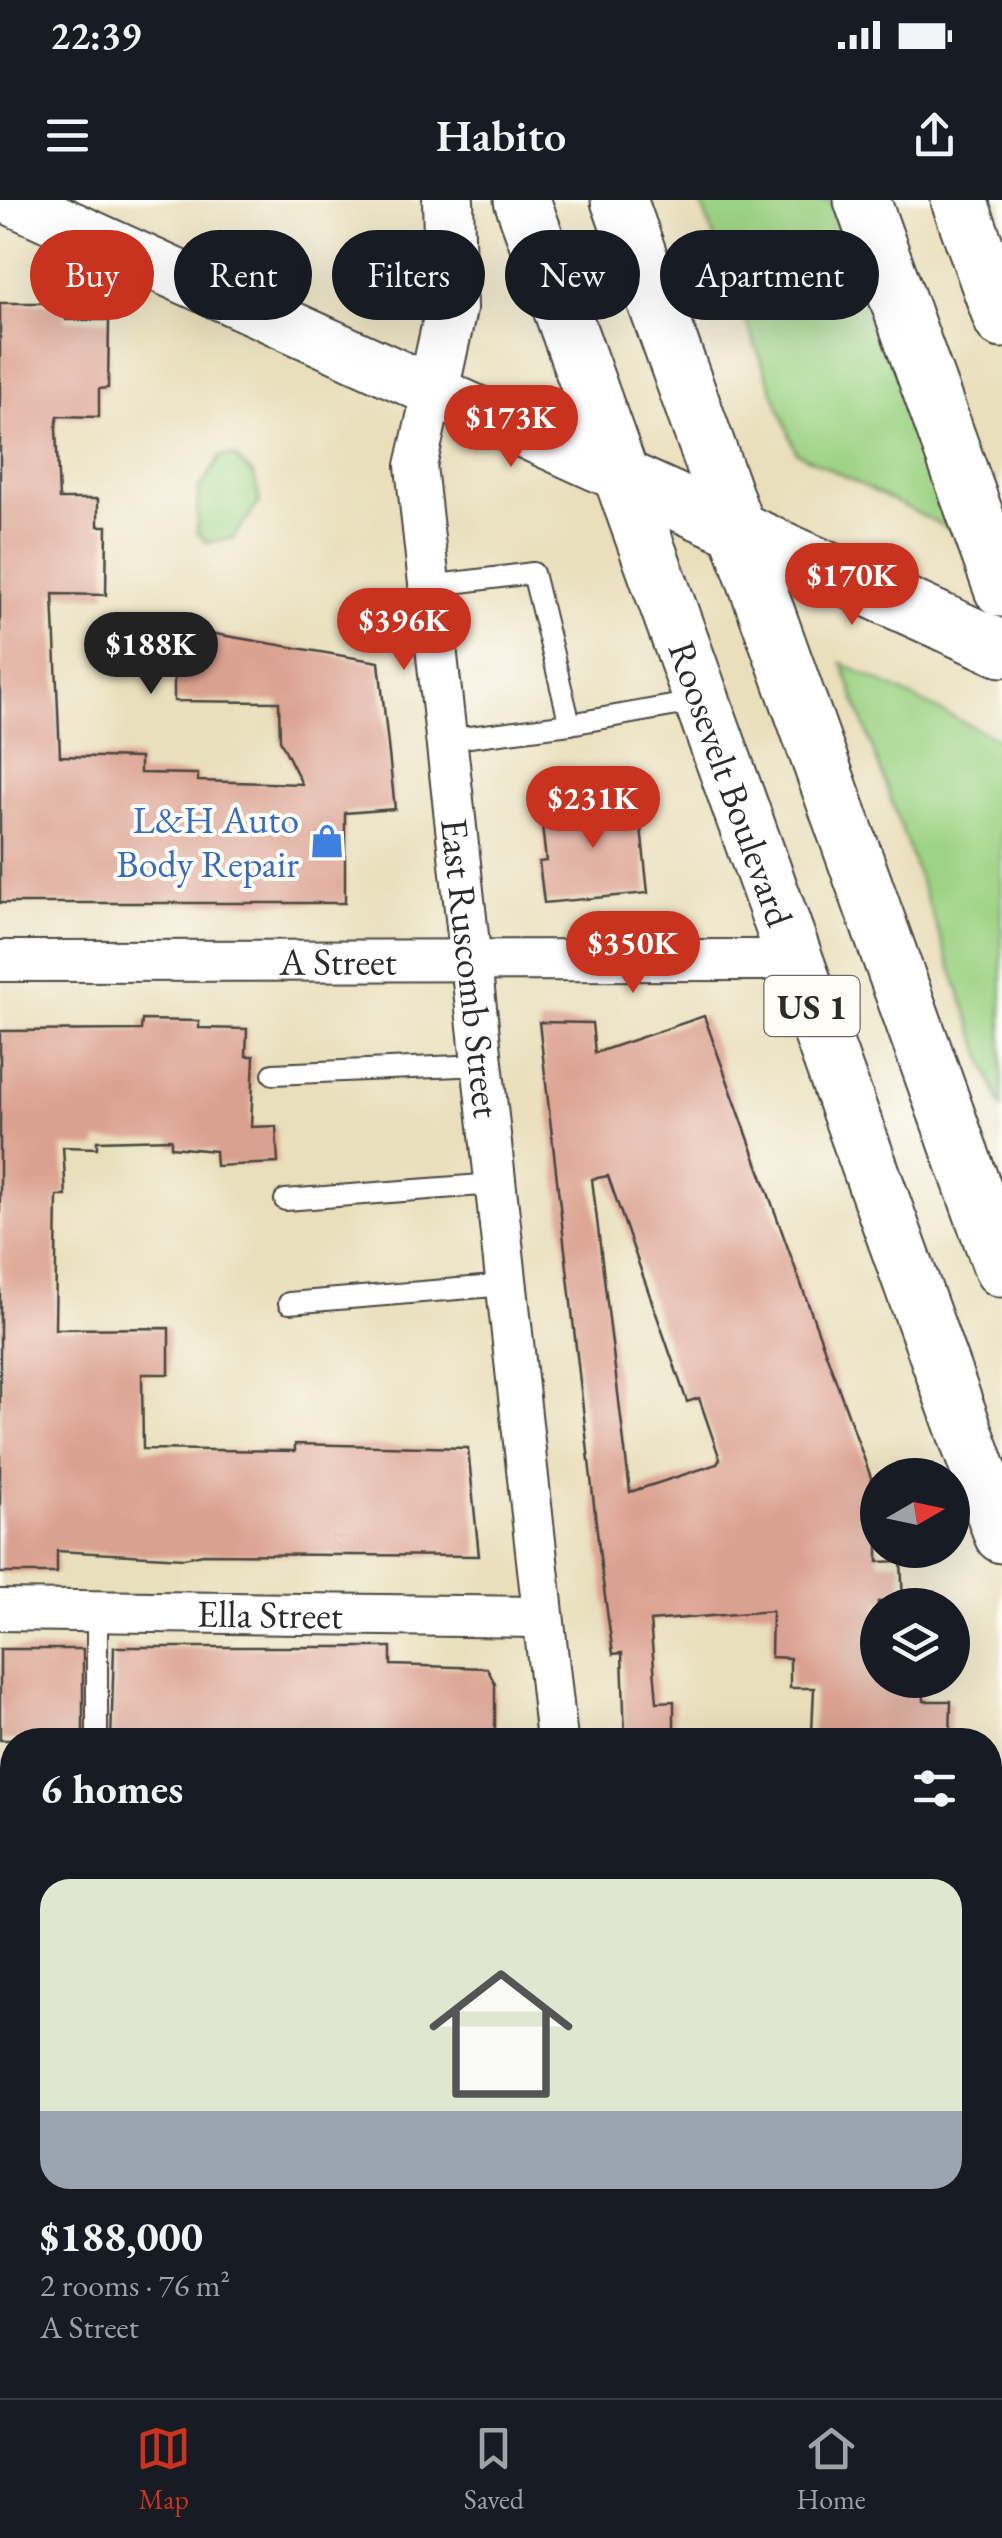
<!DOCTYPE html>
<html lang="en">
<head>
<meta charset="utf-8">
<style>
  body { margin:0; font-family:"EB Garamond",serif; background:#20242c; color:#f1f3f6; height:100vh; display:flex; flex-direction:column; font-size:38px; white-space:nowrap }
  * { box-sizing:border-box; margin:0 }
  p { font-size:32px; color:#9ea1a6 }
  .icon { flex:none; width:55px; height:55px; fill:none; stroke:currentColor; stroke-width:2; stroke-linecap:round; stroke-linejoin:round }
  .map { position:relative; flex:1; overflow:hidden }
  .sheet { position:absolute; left:0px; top:1528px; width:1002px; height:672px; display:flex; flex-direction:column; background:#171b24; border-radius:40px 40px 0 0; box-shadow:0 10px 40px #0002 }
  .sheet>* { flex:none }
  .hud { position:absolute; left:30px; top:30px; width:942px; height:90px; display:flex; gap:20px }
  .needle { width:65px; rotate:81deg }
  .fabs { position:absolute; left:860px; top:1258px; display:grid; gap:20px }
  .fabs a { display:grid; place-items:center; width:110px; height:110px; border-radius:50%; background:#171b24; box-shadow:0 10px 40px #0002; font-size:50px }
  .price { position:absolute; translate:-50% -85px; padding:0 22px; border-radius:35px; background:#c8321e; color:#fff; font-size:32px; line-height:65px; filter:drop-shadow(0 2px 5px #0008) }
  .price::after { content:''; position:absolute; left:50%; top:60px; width:30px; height:22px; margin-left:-15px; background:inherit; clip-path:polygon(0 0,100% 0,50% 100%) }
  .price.current { background:#222; color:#fff }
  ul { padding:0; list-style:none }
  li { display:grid; align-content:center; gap:20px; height:530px; padding:0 40px }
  li span { display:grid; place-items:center; height:310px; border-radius:30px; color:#555 }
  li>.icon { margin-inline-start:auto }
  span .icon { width:180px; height:180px; fill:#fffc; stroke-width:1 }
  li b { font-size:42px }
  h2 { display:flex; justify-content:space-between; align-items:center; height:120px; padding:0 40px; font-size:42px }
  .tag { padding:0 35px; border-radius:45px; background:#171b24; box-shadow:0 10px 40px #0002; font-size:35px; line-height:90px }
  .tag.current { background:#c8321e; color:#fff }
  .status { display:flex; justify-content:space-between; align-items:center; height:70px; padding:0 50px; background:#171b24; direction:ltr }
  .status svg { height:28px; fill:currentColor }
  header { display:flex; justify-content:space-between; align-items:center; height:130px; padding:0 40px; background:#171b24; font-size:45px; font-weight:600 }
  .tab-bar { display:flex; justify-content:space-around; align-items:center; height:140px; border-top:2px solid #363941; background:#171b24; font-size:28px; color:#9ea1a6 }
  .tab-bar a { display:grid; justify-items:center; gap:5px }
  .tab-bar .current { color:#c8321e }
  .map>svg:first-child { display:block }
  .green { fill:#9dd384; stroke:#647f58; stroke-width:2.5 }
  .building { fill:#dba190; fill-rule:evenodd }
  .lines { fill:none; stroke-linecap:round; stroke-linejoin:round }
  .service-casing { stroke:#484641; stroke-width:24 }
  .minor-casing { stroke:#484641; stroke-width:44 }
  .tertiary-casing { stroke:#484641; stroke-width:54 }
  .secondary-casing { stroke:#484641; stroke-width:59 }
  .trunk-casing { stroke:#484641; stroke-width:59 }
  .service { stroke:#fff; stroke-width:20 }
  .minor { stroke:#fff; stroke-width:40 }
  .tertiary { stroke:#fff; stroke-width:50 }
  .secondary { stroke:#fff; stroke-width:55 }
  .trunk { stroke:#fff; stroke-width:55 }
  .labels { text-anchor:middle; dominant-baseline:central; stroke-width:8; stroke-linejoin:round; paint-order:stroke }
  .shield { fill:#fdfcf7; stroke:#6a6a68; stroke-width:2.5 }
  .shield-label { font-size:35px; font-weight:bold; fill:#2b2b2b }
  .street-label { font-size:38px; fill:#2b2b2b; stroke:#fdfcf7 }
  .shop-label { font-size:38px; fill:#366cbe; stroke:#fdfcf7; text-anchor:end }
</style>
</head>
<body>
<div class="status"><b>22:39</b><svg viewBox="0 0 49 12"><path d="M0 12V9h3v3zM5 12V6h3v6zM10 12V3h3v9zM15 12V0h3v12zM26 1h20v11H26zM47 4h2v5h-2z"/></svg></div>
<header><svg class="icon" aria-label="menu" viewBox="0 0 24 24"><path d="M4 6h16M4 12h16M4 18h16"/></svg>Habito<svg class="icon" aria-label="share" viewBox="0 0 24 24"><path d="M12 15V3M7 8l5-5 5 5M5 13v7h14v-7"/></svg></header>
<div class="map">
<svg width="1002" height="2198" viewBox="0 0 1002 2198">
  <rect width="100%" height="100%" fill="#fdfcf7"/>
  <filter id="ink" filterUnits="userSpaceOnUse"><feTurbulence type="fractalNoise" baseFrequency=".01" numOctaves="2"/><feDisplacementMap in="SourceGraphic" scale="20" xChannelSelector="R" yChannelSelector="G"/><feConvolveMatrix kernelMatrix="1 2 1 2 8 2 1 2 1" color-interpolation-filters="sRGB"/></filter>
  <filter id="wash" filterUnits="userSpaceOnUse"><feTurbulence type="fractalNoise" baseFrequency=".0048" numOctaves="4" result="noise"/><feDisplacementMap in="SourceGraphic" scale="40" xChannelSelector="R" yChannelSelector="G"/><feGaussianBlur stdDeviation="2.25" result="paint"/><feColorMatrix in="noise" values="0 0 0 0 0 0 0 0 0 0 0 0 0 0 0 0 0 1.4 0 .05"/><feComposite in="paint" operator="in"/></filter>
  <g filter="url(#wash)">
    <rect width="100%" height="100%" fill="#e9dfbb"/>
    <!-- green -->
    <g class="green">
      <path d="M 700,0 L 829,0 L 959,334 L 796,252 Z"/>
      <path d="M 221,256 L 234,256 L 254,275 L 260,302 L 233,338 L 207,343 L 197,332 L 198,291 Z"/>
      <path d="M 842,463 L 1002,541 L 1002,910 Z"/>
    </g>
    <g id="blocks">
      <!-- building -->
      <g class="building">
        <path d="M 0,103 L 66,103 L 66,120 L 109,120 L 108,188 L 99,189 L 99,217 L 58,216 L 56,228 L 59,299 L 98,299 L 98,326 L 107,326 L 106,395 L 53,394 L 60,556 L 140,558 L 140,573 L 198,574 L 198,581 L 302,584 L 280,540 L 279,502 L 174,501 L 174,427 L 379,462 L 395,609 L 345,613 L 345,703 L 0,703 Z"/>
        <path d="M 638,599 L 648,693 L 544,703 L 539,662 L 546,661 L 540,608 Z"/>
        <path d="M 704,816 L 878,1297 L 878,1362 L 901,1361 L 903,1401 L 878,1402 L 878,1480 L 923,1480 L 924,1501 L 951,1501 L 950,1540 L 816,1540 L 817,1534 L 812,1533 L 814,1488 L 790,1488 L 790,1458 L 771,1457 L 772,1411 L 650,1421 L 657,1502 L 674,1501 L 674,1540 L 625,1540 L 622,1453 L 613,1454 L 602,1375 L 539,822 L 592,823 L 595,853 ZM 608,976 L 687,1202 L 699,1198 L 720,1259 L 717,1264 L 630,1292 L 592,979 Z"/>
        <path d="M 142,820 L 199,821 L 199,828 L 247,829 L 246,856 L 254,856 L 251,927 L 276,926 L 278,963 L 216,966 L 215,951 L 171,947 L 171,939 L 97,941 L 97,948 L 63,947 L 66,996 L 57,996 L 55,1129 L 169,1128 L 169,1174 L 142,1174 L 143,1249 L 295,1251 L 295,1244 L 468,1248 L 479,1356 L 203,1354 L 184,1358 L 57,1351 L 57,1373 L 0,1373 L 0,831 L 141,830 Z"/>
        <path d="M 114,1447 L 391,1447 L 391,1465 L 487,1468 L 495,1484 L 495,1540 L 111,1540 Z"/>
        <rect x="0" y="1449" width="83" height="91"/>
      </g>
    </g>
  </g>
  <g filter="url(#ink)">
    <use href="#blocks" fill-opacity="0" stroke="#484641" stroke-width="2.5"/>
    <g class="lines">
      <!-- service casing -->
      <g class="service-casing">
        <g id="service">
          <path d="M 429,386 L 533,373 L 570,524 L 446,540"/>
          <path d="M 570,524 L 700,501"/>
          <path d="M 273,874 L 482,865"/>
          <path d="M 285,1000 L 495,984"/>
          <path d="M 289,1103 L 506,1085"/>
          <path d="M 97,1540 L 97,1411"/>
          <path d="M 98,2198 L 98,2188"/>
        </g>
      </g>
      <!-- minor casing -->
      <g class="minor-casing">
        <g id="minor">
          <path id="s1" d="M 433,191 L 416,266 L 557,1540"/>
          <path id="s2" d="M 0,761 L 795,760"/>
          <path id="s3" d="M 0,1410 L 542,1417"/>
          <path d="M 0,1848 L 12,1848"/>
          <path d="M 990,1851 L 1002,1851"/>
          <path d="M 638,2188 L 639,2198"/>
        </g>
      </g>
      <!-- tertiary casing -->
      <g class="tertiary-casing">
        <g id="tertiary">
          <path d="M 12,0 L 622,277"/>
          <path d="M 433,191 L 451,109 L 448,0"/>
        </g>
      </g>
      <!-- secondary casing -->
      <g class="secondary-casing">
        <path id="secondary" d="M 622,277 L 1002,449"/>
      </g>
      <!-- trunk casing -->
      <g class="trunk-casing">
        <g id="trunk">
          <path id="s4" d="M 522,0 L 1002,1335"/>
          <path d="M 619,0 L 1002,1069"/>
          <path d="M 862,0 L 1002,389"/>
          <path d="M 959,0 L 1002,120"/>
        </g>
      </g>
      <!-- service -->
      <use href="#service" class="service"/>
      <!-- minor -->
      <use href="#minor" class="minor"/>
      <!-- tertiary -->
      <use href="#tertiary" class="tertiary"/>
      <!-- secondary -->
      <use href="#secondary" class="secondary"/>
      <!-- trunk -->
      <use href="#trunk" class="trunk"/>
    </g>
  </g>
  <!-- icons -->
  <defs>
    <g id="shop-bare" transform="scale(2.7)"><path d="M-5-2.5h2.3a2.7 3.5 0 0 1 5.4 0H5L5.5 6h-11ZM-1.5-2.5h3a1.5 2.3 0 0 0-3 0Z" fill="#3f7fe0" stroke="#fdfcf7" stroke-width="2.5" paint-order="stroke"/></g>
  </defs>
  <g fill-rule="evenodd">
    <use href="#shop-bare" x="327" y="641"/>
  </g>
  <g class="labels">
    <!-- shield labels -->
    <rect class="shield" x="764.5" y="776" width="95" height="60" rx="8"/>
    <g class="shield-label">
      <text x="812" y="806">US 1</text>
    </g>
    <!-- street labels -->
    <g class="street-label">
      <text stroke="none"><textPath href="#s4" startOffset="620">Roosevelt Boulevard</textPath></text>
      <text stroke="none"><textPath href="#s2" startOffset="338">A Street</textPath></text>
      <text stroke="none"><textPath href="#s1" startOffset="582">East Ruscomb Street</textPath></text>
      <text stroke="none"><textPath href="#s3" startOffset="270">Ella Street</textPath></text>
    </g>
    <!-- shop labels -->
    <g class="shop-label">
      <text x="299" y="619">L&amp;H Auto<tspan x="299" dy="44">Body Repair</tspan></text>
    </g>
  </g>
</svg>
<div class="fabs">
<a><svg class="needle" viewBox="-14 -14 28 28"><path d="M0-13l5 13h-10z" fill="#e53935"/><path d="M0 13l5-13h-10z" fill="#9ea1a6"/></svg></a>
<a><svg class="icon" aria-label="layers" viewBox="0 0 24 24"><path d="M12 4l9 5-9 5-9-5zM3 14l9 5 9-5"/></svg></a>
</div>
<b class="price" style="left:511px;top:270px">$173K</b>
<b class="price" style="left:852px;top:428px">$170K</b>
<b class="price" style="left:404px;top:473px">$396K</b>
<b class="price current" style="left:151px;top:497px">$188K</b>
<b class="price" style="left:593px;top:651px">$231K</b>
<b class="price" style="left:633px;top:796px">$350K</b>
<div class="hud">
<a class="tag current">Buy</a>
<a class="tag">Rent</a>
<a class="tag">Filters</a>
<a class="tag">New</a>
<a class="tag">Apartment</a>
</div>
<section class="sheet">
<h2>6 homes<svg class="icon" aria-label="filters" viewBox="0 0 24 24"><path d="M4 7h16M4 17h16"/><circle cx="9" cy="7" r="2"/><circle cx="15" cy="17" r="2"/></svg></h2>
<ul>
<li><span style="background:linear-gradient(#dfe7d0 75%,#9aa5b1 0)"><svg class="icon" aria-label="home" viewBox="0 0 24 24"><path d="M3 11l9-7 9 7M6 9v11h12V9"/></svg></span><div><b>$188,000</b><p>2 rooms · 76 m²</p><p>A Street</p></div></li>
</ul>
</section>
</div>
<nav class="tab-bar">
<a class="current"><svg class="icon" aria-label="map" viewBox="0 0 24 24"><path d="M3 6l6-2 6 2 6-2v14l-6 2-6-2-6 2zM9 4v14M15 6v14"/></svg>Map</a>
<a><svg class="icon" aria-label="saved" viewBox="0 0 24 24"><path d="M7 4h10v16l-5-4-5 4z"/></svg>Saved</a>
<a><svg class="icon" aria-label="home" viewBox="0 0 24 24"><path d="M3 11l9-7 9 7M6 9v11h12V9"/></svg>Home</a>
</nav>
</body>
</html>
